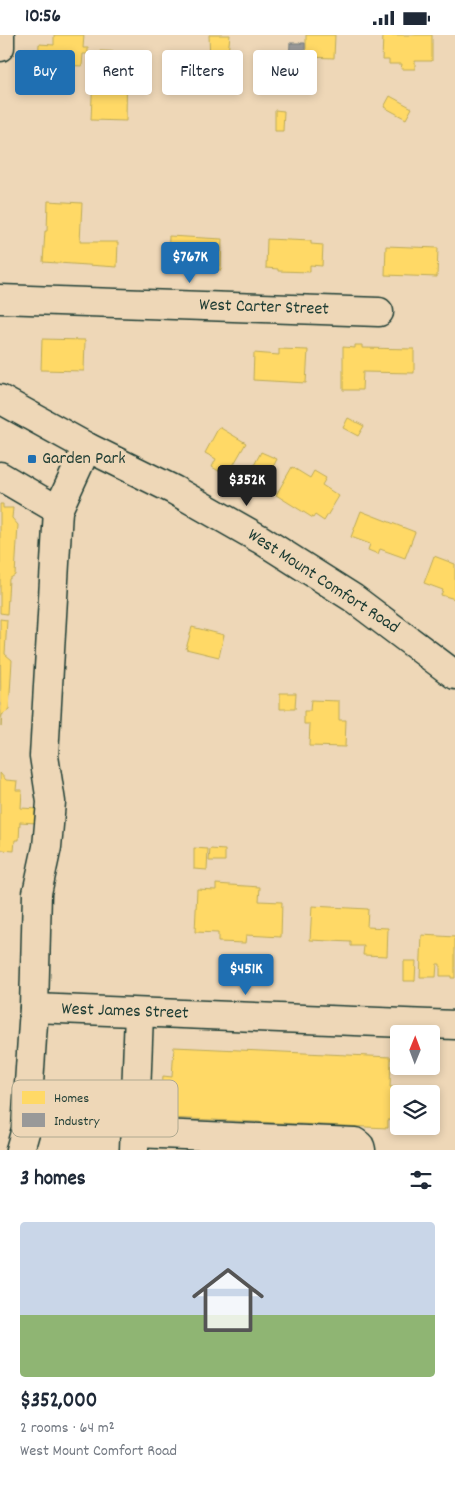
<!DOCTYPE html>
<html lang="en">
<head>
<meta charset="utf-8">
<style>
  body { margin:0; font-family:Dekko,sans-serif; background:#f2f2f3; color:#1f2937; height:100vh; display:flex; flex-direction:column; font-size:19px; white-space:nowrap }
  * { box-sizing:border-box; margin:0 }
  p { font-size:16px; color:#747a83 }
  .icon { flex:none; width:28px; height:28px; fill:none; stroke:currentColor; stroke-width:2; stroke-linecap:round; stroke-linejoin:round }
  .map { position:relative; height:1115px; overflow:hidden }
  .sheet { display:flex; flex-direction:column; background:#fff; flex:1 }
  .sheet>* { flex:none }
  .guide { position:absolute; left:15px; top:15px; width:425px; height:45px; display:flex; gap:10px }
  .needle { width:32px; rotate:1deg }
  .tools { position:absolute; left:390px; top:990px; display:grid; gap:10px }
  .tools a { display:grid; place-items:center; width:50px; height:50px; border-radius:5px; background:#fff; box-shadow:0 2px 8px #0003; font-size:25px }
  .price { position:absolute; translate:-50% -42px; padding:0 11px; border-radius:5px; background:#1f6fb2; color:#fff; font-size:16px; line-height:32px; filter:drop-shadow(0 1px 2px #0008) }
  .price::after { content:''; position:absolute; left:50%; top:30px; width:15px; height:11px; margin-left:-8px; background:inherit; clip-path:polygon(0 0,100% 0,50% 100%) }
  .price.active { background:#222; color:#fff }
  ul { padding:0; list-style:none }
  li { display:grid; align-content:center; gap:10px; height:265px; padding:0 20px }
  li+li { border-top:1px solid #e0e1e3 }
  li span { display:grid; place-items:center; height:155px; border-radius:5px; color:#555 }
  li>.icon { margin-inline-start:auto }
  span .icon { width:90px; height:90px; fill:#fffc; stroke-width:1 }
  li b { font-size:21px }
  h2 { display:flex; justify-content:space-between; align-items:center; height:60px; padding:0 20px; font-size:21px }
  .pill { padding:0 18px; border-radius:5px; background:#fff; box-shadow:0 2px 8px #0003; font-size:18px; line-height:45px }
  .pill.active { background:#1f6fb2; color:#fff }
  .status { display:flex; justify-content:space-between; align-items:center; height:35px; padding:0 25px; background:#fff; direction:ltr }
  .status svg { height:14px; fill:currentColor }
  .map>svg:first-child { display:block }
  .homes { fill:#ffd966; stroke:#bcaa57 }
  .industry { fill:#999; stroke:#747d7b }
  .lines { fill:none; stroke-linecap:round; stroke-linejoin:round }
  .minor-casing { stroke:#1f3d34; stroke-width:31 }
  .minor { stroke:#eed7b7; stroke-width:28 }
  .poi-dot { fill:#1f6fb2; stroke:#eed7b7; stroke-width:2 }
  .labels { text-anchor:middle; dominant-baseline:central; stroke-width:5; stroke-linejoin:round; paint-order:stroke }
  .street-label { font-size:18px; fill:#1f3d34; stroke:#eed7b7 }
  .poi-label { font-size:18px; fill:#1f3d34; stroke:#eed7b7; text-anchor:start }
  .key { fill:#eed7b7; stroke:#b0a990; stroke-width:1 }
  .key-label { font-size:14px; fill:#1f3d34 }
</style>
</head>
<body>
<div class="status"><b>10:56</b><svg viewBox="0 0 49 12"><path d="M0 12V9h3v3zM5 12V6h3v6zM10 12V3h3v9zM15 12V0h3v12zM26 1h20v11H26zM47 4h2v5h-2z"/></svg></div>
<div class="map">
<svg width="455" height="1115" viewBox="0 0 455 1115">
  <rect width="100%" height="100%" fill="#eed7b7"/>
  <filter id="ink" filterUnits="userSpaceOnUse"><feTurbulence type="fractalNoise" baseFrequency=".02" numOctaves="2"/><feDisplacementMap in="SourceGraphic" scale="10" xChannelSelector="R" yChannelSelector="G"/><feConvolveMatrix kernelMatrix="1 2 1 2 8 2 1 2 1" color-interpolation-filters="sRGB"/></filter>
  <g filter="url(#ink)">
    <!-- homes -->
    <g class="homes">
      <path d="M 54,0 L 84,0 L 83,13 L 88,13 L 88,19 L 83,19 L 82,31 L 38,29 L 39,9 L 54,10 Z"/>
      <path d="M 209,0 L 230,0 L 227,28 L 210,28 Z"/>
      <path d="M 306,0 L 335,0 L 334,23 L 306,22 Z"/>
      <path d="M 383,0 L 432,0 L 432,26 L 415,26 L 415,34 L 401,34 L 402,29 L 389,29 L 389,25 L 382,25 Z"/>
      <path d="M 100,16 L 127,17 L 126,86 L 91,85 L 93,40 L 99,40 Z"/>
      <path d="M 390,61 L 412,73 L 406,84 L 384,72 Z"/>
      <path d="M 275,75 L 284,76 L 283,96 L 275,96 Z"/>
      <path d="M 48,166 L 82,168 L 80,207 L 118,207 L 117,232 L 43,227 L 45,196 L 47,196 Z"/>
      <path d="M 169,201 L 222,204 L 221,235 L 181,233 L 181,230 L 168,229 Z"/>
      <path d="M 267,204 L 311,206 L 311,209 L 323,210 L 322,231 L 310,230 L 310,237 L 278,236 L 278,234 L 266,233 Z"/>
      <path d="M 386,211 L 438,213 L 437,242 L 385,240 Z"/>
      <path d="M 42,304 L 85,305 L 84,336 L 41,335 Z"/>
      <path d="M 355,310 L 362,310 L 362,313 L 414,314 L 414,338 L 363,337 L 362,355 L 343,355 L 343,312 L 355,313 Z"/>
      <path d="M 279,314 L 308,315 L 306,348 L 253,345 L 254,318 L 279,320 Z"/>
      <path d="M 348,383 L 364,391 L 358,401 L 343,393 Z"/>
      <path d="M 219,392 L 246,408 L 227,441 L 212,432 L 216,424 L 205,418 Z"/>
      <path d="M 261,417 L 277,424 L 267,444 L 251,436 Z"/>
      <path d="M 292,432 L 310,443 L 314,436 L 326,443 L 322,450 L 339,461 L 324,486 L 315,480 L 313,483 L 276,460 Z"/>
      <path d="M 0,469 L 3,469 L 3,473 L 13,473 L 12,483 L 18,490 L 15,540 L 9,544 L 7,579 L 0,578 Z"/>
      <path d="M 361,476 L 415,497 L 405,523 L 380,514 L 378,519 L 368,515 L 370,509 L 351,502 Z"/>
      <path d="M 434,521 L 455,529 L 455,564 L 441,560 L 443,555 L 424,548 Z"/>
      <path d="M 0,584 L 7,585 L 5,619 L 12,625 L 9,675 L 2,680 L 1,691 Z"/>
      <path d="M 192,592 L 224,600 L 219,622 L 186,614 Z"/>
      <path d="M 280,658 L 296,658 L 295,674 L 280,674 Z"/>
      <path d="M 311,665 L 339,666 L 339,685 L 346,685 L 345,712 L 309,711 L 310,689 L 304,689 L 304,676 L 310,676 Z"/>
      <path d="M 0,738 L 6,745 L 17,746 L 16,755 L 22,755 L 21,773 L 37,774 L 36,788 L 20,787 L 19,805 L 15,805 L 14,816 L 2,815 L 0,817 Z"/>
      <path d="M 194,813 L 208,814 L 207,835 L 194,834 Z"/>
      <path d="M 210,814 L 225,815 L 225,826 L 209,826 Z"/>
      <path d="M 216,849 L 260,852 L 259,866 L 282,867 L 281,902 L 246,900 L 245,908 L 218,907 L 218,898 L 195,897 L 197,854 L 216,855 Z"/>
      <path d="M 312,871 L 368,874 L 367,892 L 388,893 L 387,921 L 363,920 L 364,911 L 351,911 L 351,907 L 310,905 Z"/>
      <path d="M 422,900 L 455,902 L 455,943 L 451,943 L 451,941 L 440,941 L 440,929 L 437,929 L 436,942 L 420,942 Z"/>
      <path d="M 404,926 L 416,926 L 415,946 L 404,946 Z"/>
      <path d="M 174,1012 L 391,1022 L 390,1052 L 400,1052 L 398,1085 L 388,1085 L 388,1093 L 170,1083 L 171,1075 L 161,1075 L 163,1041 L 172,1042 Z"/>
    </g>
    <!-- industry -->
    <path class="industry" d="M 290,8 L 305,8 L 305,29 L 289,28 Z"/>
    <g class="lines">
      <!-- minor casing -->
      <g class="minor-casing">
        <g id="minor">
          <path d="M 0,12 L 0,0"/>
          <path d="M 0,264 L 379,277"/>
          <path d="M 0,364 L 87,412 L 174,455 L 260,504 L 353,563 L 455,640"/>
          <path d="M 0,441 L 58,475"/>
          <path d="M 34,973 L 455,990"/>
          <path d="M 135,1098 L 355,1107 L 360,1111 L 361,1115"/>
          <path d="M 20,1115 L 26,1094 L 34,973 L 37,858 L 47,812 L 51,767 L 44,721 L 58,475 L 87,412"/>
          <path d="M 134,1115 L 139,978"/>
        </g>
      </g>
      <!-- minor -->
      <use href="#minor" class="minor"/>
    </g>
  </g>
  <!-- markers -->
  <rect class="poi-dot" x="27" y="419" width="10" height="10" rx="2.5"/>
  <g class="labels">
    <!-- street labels -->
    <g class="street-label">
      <text transform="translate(264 273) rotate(2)">West Carter Street</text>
      <text transform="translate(323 547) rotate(33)">West Mount Comfort Road</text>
      <text transform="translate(125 977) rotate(2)">West James Street</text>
    </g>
    <!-- poi labels -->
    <g class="poi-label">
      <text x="42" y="424">Garden Park</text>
    </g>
  </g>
  <!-- legend -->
  <rect x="12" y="1045" width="166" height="57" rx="8" class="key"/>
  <rect x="22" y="1056" width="23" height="13" fill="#ffd966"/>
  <rect x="22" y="1078" width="23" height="14" fill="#999"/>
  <g class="key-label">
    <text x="54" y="1067">Homes</text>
    <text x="54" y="1090">Industry</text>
  </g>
</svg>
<div class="tools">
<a><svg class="needle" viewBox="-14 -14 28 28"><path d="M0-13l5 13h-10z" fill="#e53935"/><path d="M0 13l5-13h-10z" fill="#747a83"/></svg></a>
<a><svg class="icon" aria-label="layers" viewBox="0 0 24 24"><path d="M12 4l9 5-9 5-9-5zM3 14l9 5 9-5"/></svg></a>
</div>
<b class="price" style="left:190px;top:249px">$767K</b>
<b class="price active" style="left:247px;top:472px">$352K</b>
<b class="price" style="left:246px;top:961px">$451K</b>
<div class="guide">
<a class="pill active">Buy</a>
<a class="pill">Rent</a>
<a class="pill">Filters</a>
<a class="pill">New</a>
</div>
</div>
<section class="sheet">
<h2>3 homes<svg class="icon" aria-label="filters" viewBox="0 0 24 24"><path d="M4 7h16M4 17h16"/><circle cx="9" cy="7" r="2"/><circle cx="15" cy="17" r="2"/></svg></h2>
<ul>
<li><span style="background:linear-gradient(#c9d6e8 60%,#8fb573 0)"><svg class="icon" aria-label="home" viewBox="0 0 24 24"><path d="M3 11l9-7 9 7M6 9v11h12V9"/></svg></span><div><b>$352,000</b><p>2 rooms · 64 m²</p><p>West Mount Comfort Road</p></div></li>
</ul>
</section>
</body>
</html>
